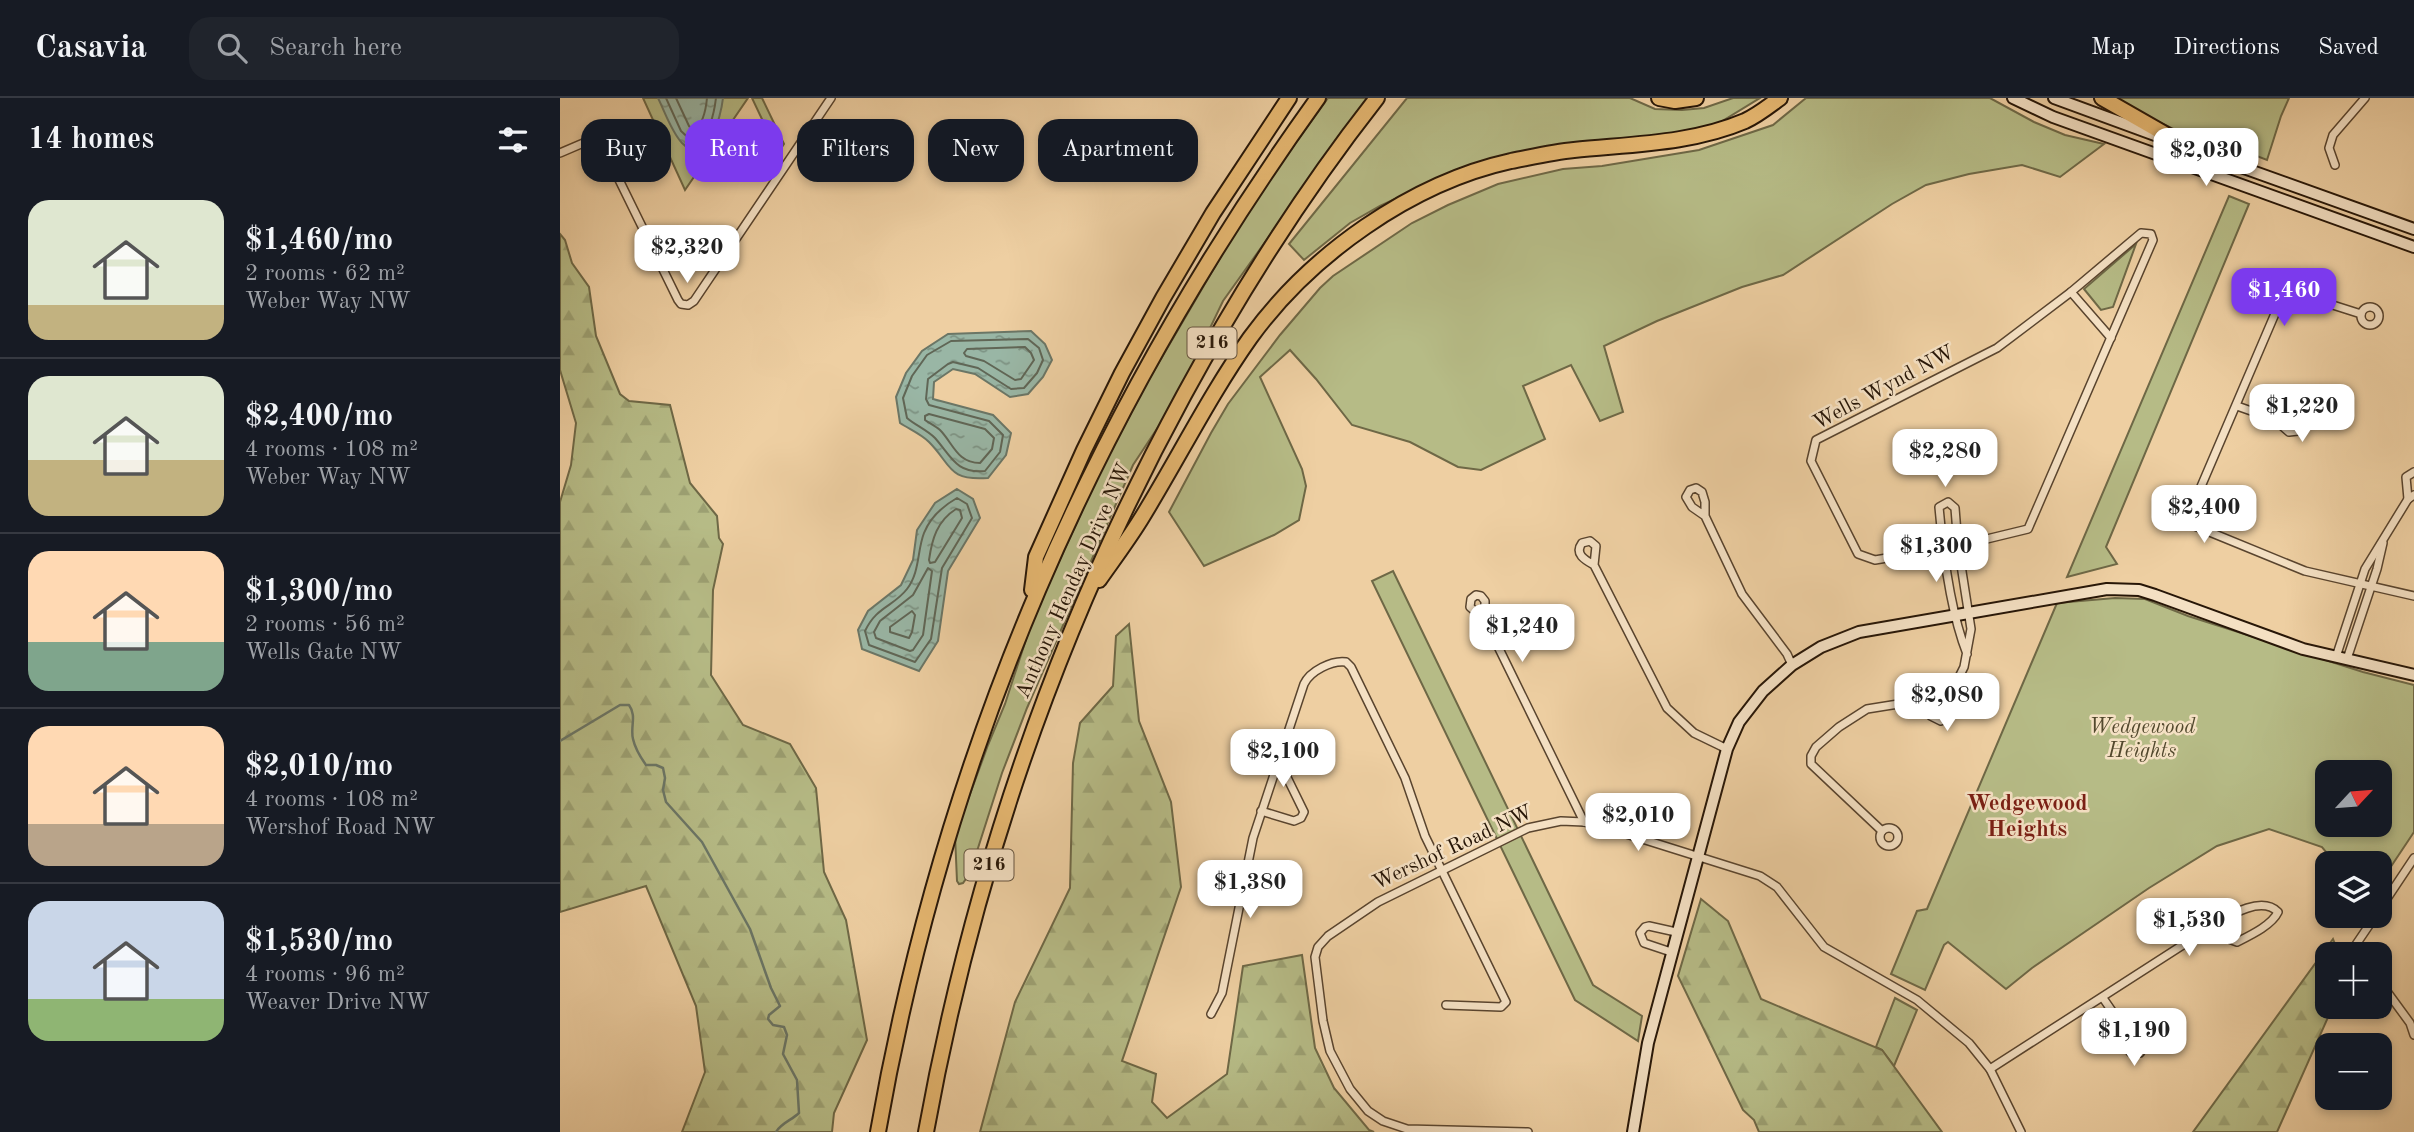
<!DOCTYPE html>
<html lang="en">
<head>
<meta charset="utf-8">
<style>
  body { margin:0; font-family:"Old Standard TT",serif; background:#20242c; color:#f1f3f6; height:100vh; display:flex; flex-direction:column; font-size:26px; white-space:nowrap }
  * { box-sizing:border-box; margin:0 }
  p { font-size:23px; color:#9ea1a6 }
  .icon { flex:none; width:38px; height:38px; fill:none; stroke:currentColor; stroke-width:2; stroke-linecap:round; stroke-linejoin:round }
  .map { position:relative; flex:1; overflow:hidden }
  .sheet { display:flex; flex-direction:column; background:#171b24; width:560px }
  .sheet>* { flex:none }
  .hud { position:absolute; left:21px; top:21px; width:665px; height:63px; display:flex; gap:14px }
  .needle { width:46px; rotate:64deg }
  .controls { position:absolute; left:1755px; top:662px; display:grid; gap:14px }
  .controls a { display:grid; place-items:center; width:77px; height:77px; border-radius:14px; background:#171b24; box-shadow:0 4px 10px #0003; font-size:35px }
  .price { position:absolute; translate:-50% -60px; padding:0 16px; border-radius:14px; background:#fff; color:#222; font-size:23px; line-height:46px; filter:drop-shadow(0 2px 4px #0008) }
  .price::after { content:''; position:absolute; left:50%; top:42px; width:21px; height:16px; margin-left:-10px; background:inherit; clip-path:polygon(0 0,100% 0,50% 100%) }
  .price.active { background:#7c3aed; color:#fff }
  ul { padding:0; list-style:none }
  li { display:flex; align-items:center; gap:21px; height:175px; padding:0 28px }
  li+li { border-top:2px solid #363941 }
  li span { display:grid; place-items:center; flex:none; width:196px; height:140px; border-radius:21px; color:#555 }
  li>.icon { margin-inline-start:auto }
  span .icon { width:84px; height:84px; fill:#fffc; stroke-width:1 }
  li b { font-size:30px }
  h2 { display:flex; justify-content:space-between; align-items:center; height:84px; padding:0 28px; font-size:30px }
  .tag { padding:0 24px; border-radius:21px; background:#171b24; box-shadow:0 4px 10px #0003; font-size:24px; line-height:63px }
  .tag.active { background:#7c3aed; color:#fff }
  header { display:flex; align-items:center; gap:42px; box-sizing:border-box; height:98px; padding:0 35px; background:#171b24; border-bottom:2px solid #363941 }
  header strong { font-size:33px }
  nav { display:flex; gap:38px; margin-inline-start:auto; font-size:24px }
  .search { width:490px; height:63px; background:#20242c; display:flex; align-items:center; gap:18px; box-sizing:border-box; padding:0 24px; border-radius:21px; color:#9ea1a6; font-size:26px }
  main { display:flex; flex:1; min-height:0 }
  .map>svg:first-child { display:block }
  .green { fill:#b6bb86; stroke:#6e6846; stroke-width:2; fill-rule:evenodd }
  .forest { fill:url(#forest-firs); stroke:#6e6846; stroke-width:2 }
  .water { fill:url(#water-ripples); stroke:#6b7666; stroke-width:2 }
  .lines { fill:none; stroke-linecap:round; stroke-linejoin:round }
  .shore { stroke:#606656; stroke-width:2 }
  .stream { stroke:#6b7666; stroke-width:2.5 }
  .street-casing { stroke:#59442e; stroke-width:10 }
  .secondary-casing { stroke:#271607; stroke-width:14 }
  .highway-casing { stroke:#271607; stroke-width:18 }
  .street { stroke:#f4e0c3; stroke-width:7 }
  .secondary { stroke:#f4e0c3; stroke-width:10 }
  .highway { stroke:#e7b871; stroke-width:14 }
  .labels { text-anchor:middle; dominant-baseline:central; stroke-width:5; stroke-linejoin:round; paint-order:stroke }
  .shield { fill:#f4e0c3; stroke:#64533f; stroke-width:2 }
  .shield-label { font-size:19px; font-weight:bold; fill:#271607 }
  .street-label { font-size:21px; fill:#271607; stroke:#f4e0c3 }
  .park-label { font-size:21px; font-style:italic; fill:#52482d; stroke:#f4e0c3 }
  .neighbourhood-label { font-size:23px; font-weight:bold; fill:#7a1f14; stroke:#f4e0c3 }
</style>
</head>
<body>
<header>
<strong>Casavia</strong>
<div class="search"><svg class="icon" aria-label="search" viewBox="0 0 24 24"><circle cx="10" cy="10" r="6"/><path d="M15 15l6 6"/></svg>Search here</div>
<nav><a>Map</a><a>Directions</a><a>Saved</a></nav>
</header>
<main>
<section class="sheet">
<h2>14 homes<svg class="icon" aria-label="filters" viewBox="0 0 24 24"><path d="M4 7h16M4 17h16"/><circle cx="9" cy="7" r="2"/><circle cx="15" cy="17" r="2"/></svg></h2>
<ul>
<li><span style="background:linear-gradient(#dfe7d0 75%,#c2b280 0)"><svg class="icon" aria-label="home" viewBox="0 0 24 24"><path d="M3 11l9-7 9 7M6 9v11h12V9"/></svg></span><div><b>$1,460/mo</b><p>2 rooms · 62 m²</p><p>Weber Way NW</p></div></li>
<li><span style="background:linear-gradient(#dfe7d0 60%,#c2b280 0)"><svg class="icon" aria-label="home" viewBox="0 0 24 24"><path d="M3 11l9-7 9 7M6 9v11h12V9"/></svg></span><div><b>$2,400/mo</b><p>4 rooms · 108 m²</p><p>Weber Way NW</p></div></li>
<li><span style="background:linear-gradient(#ffd9b3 65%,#7fa58c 0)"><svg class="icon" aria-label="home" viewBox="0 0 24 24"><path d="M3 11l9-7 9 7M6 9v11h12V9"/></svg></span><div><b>$1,300/mo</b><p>2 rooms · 56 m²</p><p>Wells Gate NW</p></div></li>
<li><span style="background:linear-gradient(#ffd9b3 70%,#b9a48a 0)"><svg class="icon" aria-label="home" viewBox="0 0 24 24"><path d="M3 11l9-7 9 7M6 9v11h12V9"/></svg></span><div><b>$2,010/mo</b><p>4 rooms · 108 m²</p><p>Wershof Road NW</p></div></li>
<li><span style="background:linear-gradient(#c9d6e8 70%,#8fb573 0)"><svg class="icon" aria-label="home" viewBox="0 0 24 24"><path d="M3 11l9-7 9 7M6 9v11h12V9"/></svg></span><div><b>$1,530/mo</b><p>4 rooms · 96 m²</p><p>Weaver Drive NW</p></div></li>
</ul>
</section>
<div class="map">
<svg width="1854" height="1034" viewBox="0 0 1854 1034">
  <defs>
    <pattern id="forest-firs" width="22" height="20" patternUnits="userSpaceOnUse" patternTransform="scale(1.75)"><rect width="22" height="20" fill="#b6bb86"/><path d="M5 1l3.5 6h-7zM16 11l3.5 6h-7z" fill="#9ca072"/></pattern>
    <pattern id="water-ripples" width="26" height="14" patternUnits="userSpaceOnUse" patternTransform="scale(1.75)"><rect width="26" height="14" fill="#99b6a5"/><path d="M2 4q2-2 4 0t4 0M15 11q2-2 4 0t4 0" fill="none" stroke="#7d9384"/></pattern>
  </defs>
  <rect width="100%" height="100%" fill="#eecfa2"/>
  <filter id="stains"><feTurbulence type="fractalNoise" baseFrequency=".00286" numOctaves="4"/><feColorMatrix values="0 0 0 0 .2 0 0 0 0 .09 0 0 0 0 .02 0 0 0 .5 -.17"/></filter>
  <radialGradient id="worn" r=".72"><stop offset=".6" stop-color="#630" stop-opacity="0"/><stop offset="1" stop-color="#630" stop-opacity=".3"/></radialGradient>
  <!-- green -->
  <g class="green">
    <path d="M 83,0 L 188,0 L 125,92 Z"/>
    <path d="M 192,0 L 202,0 L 224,46 L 218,55 Z"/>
    <path d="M 768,0 L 808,0 L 663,203 L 614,305 L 573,367 L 467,610 L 442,675 L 410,775 L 403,785 L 399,786 L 397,783 L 395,737 L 428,647 L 445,606 L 473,520 L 540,374 L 588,283 L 691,107 Z"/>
    <path d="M 847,0 L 1070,0 L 1095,11 L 1122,12 L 1144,10 L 1173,0 L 1200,0 L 1159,25 L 1120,35 L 874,83 L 820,108 L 790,125 L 744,162 L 729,146 Z"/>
    <path d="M 1246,0 L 1430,0 L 1474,24 L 1505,37 L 1544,46 L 1500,79 L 1462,67 L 1409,76 L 1366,87 L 1332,106 L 1223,177 L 1182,189 L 1097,223 L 1044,248 L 1063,314 L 1040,323 L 1011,267 L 963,288 L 985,341 L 921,372 L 898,369 L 850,344 L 792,327 L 756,281 L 730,252 L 700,279 L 742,371 L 746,388 L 739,422 L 714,437 L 644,468 L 609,414 L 651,335 L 668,306 L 720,237 L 760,190 L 773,178 L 852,125 L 888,107 L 938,86 L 1003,71 L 1042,68 L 1139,52 L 1213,27 Z"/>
    <path d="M 1549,0 L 1729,0 L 1721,18 L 1707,62 L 1689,55 L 1684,65 Z"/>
    <path d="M 1669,98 L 1689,106 L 1546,449 L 1557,466 L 1507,479 Z"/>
    <path d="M 1576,146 L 1553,209 L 1541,212 L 1524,191 Z"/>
    <path d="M 833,473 L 1033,887 L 1082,918 L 1078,943 L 1015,902 L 812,483 Z"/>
    <path d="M 1555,500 L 1585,501 L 1628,518 L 1803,574 L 1854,587 L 1854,734 L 1820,785 L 1820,765 L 1775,765 L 1762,749 L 1709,731 L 1657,748 L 1589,790 L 1472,870 L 1446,891 L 1388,844 L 1384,847 L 1365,892 L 1331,876 L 1357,813 L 1367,811 L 1497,505 ZM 1768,674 L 1820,674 L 1820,726 L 1768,726 Z"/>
    <path d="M 1335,900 L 1357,912 L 1334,968 L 1322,952 L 1316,949 Z"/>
  </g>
  <!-- forest -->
  <g class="forest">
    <path d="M 0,136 L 5,142 L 12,165 L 29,189 L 36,238 L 60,296 L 69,303 L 110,307 L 130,385 L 157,418 L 159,440 L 163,446 L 153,492 L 151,577 L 183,627 L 230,646 L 256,690 L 264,774 L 286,822 L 307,942 L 274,1015 L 272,1034 L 122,1034 L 145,974 L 136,908 L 86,788 L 0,814 L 0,404 L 11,367 L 16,325 L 0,272 Z"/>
    <path d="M 569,526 L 579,623 L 611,704 L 621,789 L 562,963 L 596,976 L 592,1004 L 607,1020 L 667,976 L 683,868 L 742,857 L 755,950 L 774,990 L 809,1032 L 814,1034 L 420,1034 L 455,904 L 510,790 L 513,665 L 520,625 L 553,588 L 556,538 Z"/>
    <path d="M 1141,801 L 1168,823 L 1201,901 L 1322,952 L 1382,1034 L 1199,1034 L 1194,1022 L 1183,1012 L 1118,878 Z"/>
    <path d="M 1773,841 L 1779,856 L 1768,856 L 1768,908 L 1773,908 L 1717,1034 L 1633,1034 Z"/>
  </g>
  <!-- water -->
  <g class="water">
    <path d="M 98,0 L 163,0 C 161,18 148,71 122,45 C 111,33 105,14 98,0 Z"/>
    <path d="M 471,233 L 485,246 L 492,262 L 483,279 L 468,296 L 450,299 L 415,276 L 393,271 L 374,284 L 373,301 L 433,317 L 451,335 L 446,357 L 428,380 C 387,383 392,367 369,344 C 361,336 349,331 340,325 L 336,299 L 346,275 L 362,253 L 388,236 Z"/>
    <path d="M 397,391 L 413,401 L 420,420 L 388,473 L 378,543 L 359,573 L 302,551 L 298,532 L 308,513 L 341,487 L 353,462 L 357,432 L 375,405 Z"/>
  </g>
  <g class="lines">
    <!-- shore -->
    <g class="shore">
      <path d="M 106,0 L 121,33 L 134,45 C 150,37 154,16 156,0"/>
      <path d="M 116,0 L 129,28 L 134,33 C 143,26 146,11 147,0"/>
      <path d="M 468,241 L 479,250 L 483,262 L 477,275 L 464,290 L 451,291 L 418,270 L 393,264 L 388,266 L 368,281 L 366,301 L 369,307 L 429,323 L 443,337 L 440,354 L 425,373 C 396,376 391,358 375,340 C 367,332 355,327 347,320 L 343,300 L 352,278 L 367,257 L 391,243 Z"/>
      <path d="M 465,249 L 471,255 L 474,262 L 461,281 L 455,282 L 424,263 L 406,258 L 404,255 L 407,251 Z"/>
      <path d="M 369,316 L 425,331 L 434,340 L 432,351 L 420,365 C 397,365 393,345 380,332 C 375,328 369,325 365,322 L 365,318 Z"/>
      <path d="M 397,400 L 407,406 L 412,420 L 382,470 L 371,541 L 355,564 L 309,547 L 305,533 C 317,508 333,509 347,491 C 360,474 357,453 364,435 C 370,420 383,408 397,400 Z"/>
      <path d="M 396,411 L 400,412 L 402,420 L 375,464 L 370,465 L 369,462 C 372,441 377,423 396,411 Z"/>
      <path d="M 368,470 L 372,473 L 363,537 L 353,552 L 350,553 L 316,540 L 314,534 L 320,523 L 353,497 Z"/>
      <path d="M 352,513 L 355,517 L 352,534 L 349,540 L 330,534 L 330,529 Z"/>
    </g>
    <!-- stream -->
    <path class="stream" d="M 0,643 L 60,607 L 69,607 C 77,618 70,629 73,641 C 75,650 81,660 86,667 L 96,667 L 103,670 L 105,680 L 103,692 L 106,704 L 142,744 L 190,831 L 211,890 L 220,908 L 209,917 L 208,921 L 213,927 L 224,929 L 227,937 L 223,956 L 237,982 L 239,1015 C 232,1022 221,1025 216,1034"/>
    <!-- street casing -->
    <g class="street-casing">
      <g id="street">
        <path d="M 0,55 L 35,40 L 40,43 L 118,202 L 121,206 L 128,207 L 134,203 L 271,0"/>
        <path d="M 1775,67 L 1769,50 L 1773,37 L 1805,0"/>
        <path d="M 1581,135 L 1591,136 L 1593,142 L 1468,431 L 1398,448 L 1315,462 L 1298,456 L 1251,363 L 1256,342 L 1437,250 L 1511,194 Z"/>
        <path d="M 1511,194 L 1551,240"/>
        <circle cx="1810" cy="218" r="9"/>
        <path d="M 1801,216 L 1735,195 L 1723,197 L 1631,412 L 1635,428 L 1745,473 L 1854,498"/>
        <path d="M 1677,308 L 1714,321 L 1729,334 L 1738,333 L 1740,324 L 1732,318 L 1714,321"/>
        <path d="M 1848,401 L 1846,379 L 1854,374"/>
        <path d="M 1145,418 L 1132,409 L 1126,399 L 1130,392 L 1136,390 L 1142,394 L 1145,404 L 1145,418 L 1182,496 L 1227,556 L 1232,567"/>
        <path d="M 1034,467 C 1025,462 1014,456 1022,445 L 1030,443 L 1036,448 L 1034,467 L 1107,610 L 1134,635 L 1167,651"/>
        <path d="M 925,522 L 910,509 L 911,501 L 916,497 L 921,498 L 925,503 L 925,522 L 1024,724"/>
        <path d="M 1776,559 L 1805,471 L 1848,401 L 1854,397"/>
        <path d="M 1787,561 L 1817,471 L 1823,445"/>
        <path d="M 1357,603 L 1371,618 L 1381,623 L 1388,619 L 1392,593 L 1404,569 L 1411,531 L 1398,448 L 1395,410 L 1388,404 L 1379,409 C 1383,455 1390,513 1407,556"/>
        <path d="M 701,713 L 734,723 L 741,720 L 744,714 L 718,661"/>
        <circle cx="1329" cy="739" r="9"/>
        <path d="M 1322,733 L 1251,666 L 1251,658 L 1256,649 L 1279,629 L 1307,611 L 1357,603 L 1392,593"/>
        <path d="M 1820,811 L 1854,760"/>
        <path d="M 1111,854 L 1084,845 L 1080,835 L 1085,829 L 1089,828 L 1116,834"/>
        <path d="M 1800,856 L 1795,848 L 1816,817"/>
        <path d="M 1820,884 L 1850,925 L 1854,937"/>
        <path d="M 1543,900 L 1565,932 L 1567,948 L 1570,954 L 1580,955 L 1585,947 C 1583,936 1575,933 1565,932"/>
        <path d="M 651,916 L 662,895 L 693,740 L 744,586 C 750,573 772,562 786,564 L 791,569 L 845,680 L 865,738 L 946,904 L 941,909 L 886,907"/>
        <path d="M 1430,971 L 1657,825 L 1669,841 L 1677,844 C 1691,837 1712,827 1718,814 C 1702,798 1672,816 1657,825"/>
        <path d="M 968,1034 L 847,1031 L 823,1023 L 808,1013 L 790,991 L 770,953 L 763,923 L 755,859 L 758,849 L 768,838 L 818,804 L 968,730 L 1001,723 L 1024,724 L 1044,729 L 1200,778 L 1217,789 L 1264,849 L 1357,902 L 1409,945 L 1430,971 L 1461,1034"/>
      </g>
    </g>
    <!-- secondary casing -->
    <g class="secondary-casing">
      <g id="secondary">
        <path d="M 1453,0 L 1493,19 L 1854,149"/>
        <path d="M 1494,0 L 1603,40"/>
        <path d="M 1628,50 L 1854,131"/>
        <path d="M 1073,1034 L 1088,945 L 1167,651 L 1179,624 L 1203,593 L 1232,567 L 1261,549 L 1299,534 L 1547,491 L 1579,492 L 1595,497 L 1743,551 L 1854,577"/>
      </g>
    </g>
    <!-- highway casing -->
    <g class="highway-casing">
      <g id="highway">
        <path d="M 1099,0 L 1115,3 L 1136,0"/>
        <path d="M 1542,0 L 1633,52"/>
        <path d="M 539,482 C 553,462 568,442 581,421 C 618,361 649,298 690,240 C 750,157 851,85 951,63 C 972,59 993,54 1014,52 C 1071,46 1131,46 1185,23 C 1198,17 1209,8 1220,0"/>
        <path d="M 472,492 L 476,459 L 524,352 L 562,275 L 603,200 L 653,115 L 729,0"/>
        <path d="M 318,1034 C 385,652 532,314 758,0"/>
        <path d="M 366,1034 C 413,775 498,528 624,297 C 680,194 744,93 817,0"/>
      </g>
    </g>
    <!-- street -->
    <use href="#street" class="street"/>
    <!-- secondary -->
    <use href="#secondary" class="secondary"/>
    <!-- highway -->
    <use href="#highway" class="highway"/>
  </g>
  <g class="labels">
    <!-- shield labels -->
    <g class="shield">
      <rect x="627.5" y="229.5" width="49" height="31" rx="5"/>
      <rect x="404.5" y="751.5" width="49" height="31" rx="5"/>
    </g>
    <g class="shield-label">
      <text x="652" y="245">216</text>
      <text x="429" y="767">216</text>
    </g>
    <!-- street labels -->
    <g class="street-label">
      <text transform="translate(1324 290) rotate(-28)">Wells Wynd NW</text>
      <text transform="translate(514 483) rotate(-66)">Anthony Henday Drive NW</text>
      <text transform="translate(893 750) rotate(-25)">Wershof Road NW</text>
    </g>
    <!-- park labels -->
    <g class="park-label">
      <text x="1582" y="629">Wedgewood<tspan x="1582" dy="24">Heights</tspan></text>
    </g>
    <!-- neighbourhood labels -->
    <g class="neighbourhood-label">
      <text x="1467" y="705">Wedgewood<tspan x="1467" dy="26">Heights</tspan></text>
    </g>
  </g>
  <rect width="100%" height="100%" filter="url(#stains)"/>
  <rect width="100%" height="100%" fill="url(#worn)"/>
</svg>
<div class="controls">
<a><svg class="needle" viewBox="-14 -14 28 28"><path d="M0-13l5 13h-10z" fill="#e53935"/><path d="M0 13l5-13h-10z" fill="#9ea1a6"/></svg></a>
<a><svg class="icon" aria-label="layers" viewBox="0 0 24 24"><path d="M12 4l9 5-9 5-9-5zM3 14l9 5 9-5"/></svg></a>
<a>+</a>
<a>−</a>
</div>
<b class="price" style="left:1646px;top:90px">$2,030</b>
<b class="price" style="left:127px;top:187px">$2,320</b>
<b class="price active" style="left:1724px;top:230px">$1,460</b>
<b class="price" style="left:1742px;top:346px">$1,220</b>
<b class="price" style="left:1385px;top:391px">$2,280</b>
<b class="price" style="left:1644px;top:447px">$2,400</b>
<b class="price" style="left:1376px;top:486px">$1,300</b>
<b class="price" style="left:962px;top:566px">$1,240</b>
<b class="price" style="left:1387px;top:635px">$2,080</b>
<b class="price" style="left:723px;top:691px">$2,100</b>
<b class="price" style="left:1078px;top:755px">$2,010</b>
<b class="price" style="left:690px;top:822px">$1,380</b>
<b class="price" style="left:1629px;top:860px">$1,530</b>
<b class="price" style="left:1574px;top:970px">$1,190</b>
<div class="hud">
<a class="tag">Buy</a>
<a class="tag active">Rent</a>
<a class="tag">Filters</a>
<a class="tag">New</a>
<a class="tag">Apartment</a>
</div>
</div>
</main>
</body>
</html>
